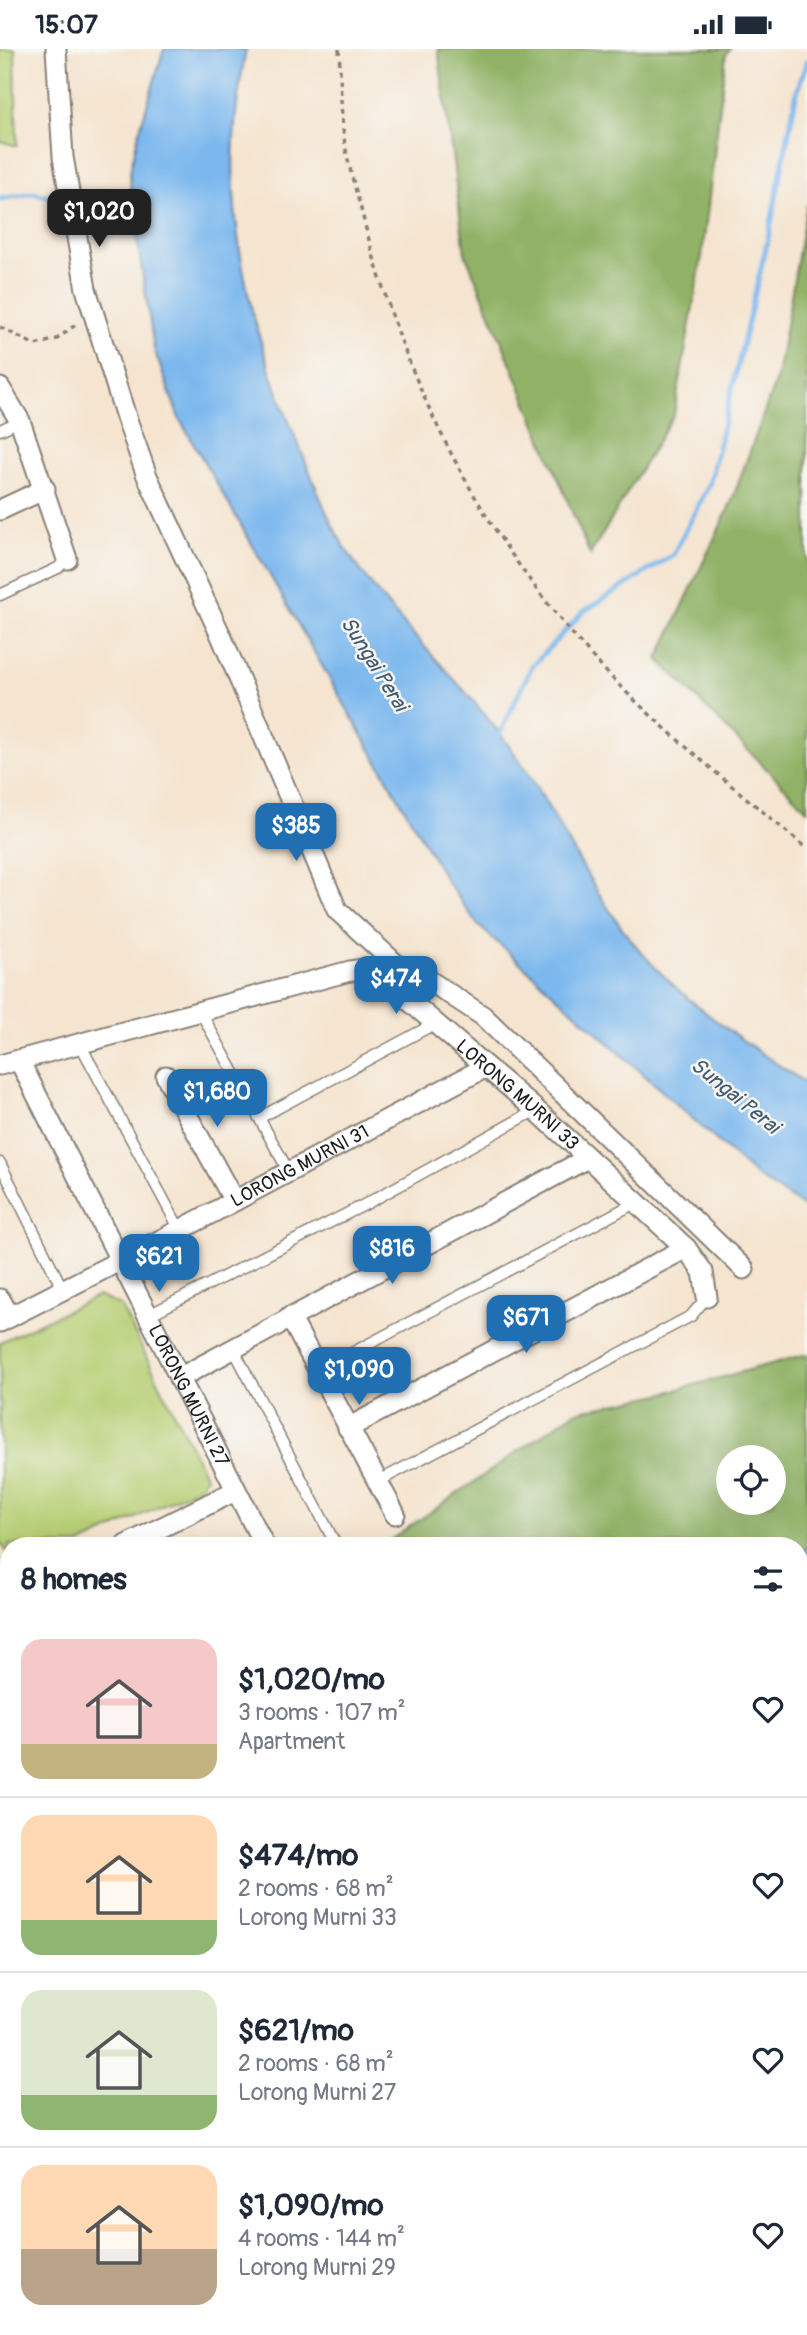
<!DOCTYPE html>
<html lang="en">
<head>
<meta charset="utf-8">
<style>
  body { margin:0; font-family:Pangolin,sans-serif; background:#f6f6f7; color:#1f2937; height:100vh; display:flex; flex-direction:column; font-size:26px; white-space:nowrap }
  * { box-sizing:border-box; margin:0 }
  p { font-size:23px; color:#747a83 }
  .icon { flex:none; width:38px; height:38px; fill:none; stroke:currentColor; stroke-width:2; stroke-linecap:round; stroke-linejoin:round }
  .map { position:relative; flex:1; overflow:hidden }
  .panel { position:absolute; left:0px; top:1488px; width:808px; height:800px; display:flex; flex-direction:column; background:#fff; border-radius:28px 28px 0 0; box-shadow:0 7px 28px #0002 }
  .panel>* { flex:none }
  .buttons { position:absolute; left:716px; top:1396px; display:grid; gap:14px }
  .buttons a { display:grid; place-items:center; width:70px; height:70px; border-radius:50%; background:#fff; box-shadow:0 7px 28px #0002; font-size:35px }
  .price { position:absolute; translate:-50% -60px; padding:0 16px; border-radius:14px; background:#1f6fb2; color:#fff; font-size:23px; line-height:46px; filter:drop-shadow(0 2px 4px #0008) }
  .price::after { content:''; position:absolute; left:50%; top:42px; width:21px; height:16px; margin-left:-10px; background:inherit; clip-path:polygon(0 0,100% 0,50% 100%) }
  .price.selected { background:#222; color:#fff }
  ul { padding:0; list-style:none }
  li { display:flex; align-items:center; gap:21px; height:175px; padding:0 21px }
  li+li { border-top:2px solid #e0e1e3 }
  li span { display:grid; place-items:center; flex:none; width:196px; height:140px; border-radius:21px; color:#555 }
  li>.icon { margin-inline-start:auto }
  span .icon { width:84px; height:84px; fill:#fffc; stroke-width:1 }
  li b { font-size:30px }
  h2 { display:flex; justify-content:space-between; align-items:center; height:84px; padding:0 21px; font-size:30px }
  .status { display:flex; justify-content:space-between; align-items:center; height:49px; padding:0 35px; background:#fff; direction:ltr }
  .status svg { height:19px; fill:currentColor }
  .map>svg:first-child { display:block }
  .green { fill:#b7cf74; stroke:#6a7648; stroke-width:2 }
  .forest { fill:#91b266; stroke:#566741; stroke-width:2; fill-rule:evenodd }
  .water { fill:#7cb8ee; stroke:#4c6a85; stroke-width:2 }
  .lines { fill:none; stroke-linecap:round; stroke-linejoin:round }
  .stream { stroke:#7cb8ee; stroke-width:5 }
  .service-casing { stroke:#888076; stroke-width:13 }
  .minor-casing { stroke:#888076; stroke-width:23 }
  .path { stroke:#888076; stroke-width:3.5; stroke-dasharray:5 5; stroke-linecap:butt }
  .service { stroke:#fff; stroke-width:10 }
  .minor { stroke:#fff; stroke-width:19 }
  .labels { text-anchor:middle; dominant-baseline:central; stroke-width:5; stroke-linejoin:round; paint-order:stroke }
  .street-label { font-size:19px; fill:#1c1c1c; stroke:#f6f6f2 }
  .water-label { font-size:21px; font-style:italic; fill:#425a70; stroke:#f6f6f2 }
</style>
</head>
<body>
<div class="status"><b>15:07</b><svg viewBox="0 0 49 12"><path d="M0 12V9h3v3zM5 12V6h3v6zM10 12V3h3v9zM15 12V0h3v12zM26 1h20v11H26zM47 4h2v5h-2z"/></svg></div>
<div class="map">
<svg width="807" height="2286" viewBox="0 0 807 2286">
  <rect width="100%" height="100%" fill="#f6f6f2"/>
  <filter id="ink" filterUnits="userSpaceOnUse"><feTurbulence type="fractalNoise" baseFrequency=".0143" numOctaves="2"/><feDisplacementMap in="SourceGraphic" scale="14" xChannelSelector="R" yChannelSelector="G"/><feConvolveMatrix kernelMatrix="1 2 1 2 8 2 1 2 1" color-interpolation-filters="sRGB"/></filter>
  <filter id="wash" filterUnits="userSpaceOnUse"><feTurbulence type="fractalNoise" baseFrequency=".00686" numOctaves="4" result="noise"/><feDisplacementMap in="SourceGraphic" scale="28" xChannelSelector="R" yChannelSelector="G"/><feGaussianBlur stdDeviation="1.57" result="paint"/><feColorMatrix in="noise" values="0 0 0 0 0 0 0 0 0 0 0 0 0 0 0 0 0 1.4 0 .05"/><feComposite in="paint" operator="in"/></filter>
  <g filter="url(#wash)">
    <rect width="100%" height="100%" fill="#f5e4cf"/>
    <!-- green -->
    <g class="green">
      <path d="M 0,0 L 15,0 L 17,97 L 0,92 Z"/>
      <path d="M 98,1247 L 121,1257 L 206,1428 L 201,1437 L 80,1496 L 9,1496 L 9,1508 L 0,1491 L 0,1293 Z"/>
    </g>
    <!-- forest -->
    <g class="forest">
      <path d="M 438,0 L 730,0 L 726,6 L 702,207 L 674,365 L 590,506 L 465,204 Z"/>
      <path d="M 807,155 L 807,761 L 658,610 L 731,454 L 777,328 Z"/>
      <path d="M 807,1305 L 807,1499 L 800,1503 L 800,1496 L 383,1496 L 575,1363 L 661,1345 ZM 728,1409 L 774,1409 L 774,1454 L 728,1454 Z"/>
      <path d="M 807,1660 L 807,1754 L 800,1760 L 800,1666 Z"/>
      <path d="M 807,1858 L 807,2286 L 577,2286 L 573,2279 L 800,2278 L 800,1864 Z"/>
      <path d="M 324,2279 L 469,2279 L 471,2286 L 327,2286 Z"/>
    </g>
    <!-- water -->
    <g class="water">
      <path d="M 164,0 L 246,0 C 242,24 237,49 235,74 C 225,189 257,300 302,404 C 316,438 329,475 349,505 C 396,575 463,632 512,701 C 559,766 589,843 642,904 C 688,957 749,996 807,1035 L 807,1160 L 756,1127 L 478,876 L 447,833 L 179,369 L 154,300 L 131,149 L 130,123 L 139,83 Z"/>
      <path d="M 807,1499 L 807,1660 L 800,1666 L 800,1503 Z"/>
      <path d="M 211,2279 L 324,2279 L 327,2286 L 213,2286 Z"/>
    </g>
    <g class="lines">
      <!-- stream -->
      <g class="stream">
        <path d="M 0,150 L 34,144 L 66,151"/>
        <path d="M 75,152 L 138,163"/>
        <path d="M 498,688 L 532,617 L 583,563 L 673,506 L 709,436 L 767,194 L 797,42 L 807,12"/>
      </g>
    </g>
  </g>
  <g filter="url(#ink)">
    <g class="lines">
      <!-- service casing -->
      <g class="service-casing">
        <g id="service">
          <path d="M 0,381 L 20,372"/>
          <path d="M 0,546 L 58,519 L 67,510"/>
          <path d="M 200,962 L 289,1123"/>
          <path d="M 80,995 L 180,1181"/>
          <path d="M 259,1069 L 436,974"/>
          <path d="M 0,1114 L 63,1241"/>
          <path d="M 147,1267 L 364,1156 L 536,1061"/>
          <path d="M 233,1299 L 336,1496"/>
          <path d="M 318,1322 L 635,1154"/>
          <path d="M 377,1433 L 691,1267 L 707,1248"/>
          <path d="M 0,1679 L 9,1696"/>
          <path d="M 0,1972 L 9,1989"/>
          <path d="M 0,2204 L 9,2199"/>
        </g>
      </g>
      <!-- minor casing -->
      <g class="minor-casing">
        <g id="minor">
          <path d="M 56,0 L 63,108 L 86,240 L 126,368 L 147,427 L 222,589 L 337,861 L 400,919 L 430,932 L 483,967 L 744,1220"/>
          <path d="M 0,339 L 20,372 L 67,510"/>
          <path d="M 0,461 L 45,440"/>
          <path id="s1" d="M 19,1011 L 264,1496"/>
          <path id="s2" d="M 0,1016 L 350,922 L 364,920 L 377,924 L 536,1061 L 686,1199 L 703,1223 L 707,1248"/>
          <path d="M 166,1027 L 234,1152"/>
          <path d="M 0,1250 L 10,1268"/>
          <path d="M 290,1268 L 395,1465"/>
          <path id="s3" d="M 0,1273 L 180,1181 L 486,1018"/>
          <path d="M 179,1329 L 586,1110"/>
          <path d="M 348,1379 L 686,1199"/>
          <path d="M 126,1496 L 235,1442"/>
          <path d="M 0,1527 L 9,1544"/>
          <path d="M 0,1821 L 9,1838"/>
          <path d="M 0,2004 L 9,1999"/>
          <path d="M 0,2151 L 9,2168"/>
          <path d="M 65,2278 L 69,2286"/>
        </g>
      </g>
      <!-- path -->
      <g class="path">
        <path d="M 339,0 C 341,31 340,64 345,95 C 349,121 358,147 364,172 C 407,341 480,484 597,613 C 659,680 737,740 807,800"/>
        <path d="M 0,278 L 35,296 L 57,290 L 78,274"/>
        <path d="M 800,1784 L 807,1779"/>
        <path d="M 493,2278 L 495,2286"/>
      </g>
      <!-- service -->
      <use href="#service" class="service"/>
      <!-- minor -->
      <use href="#minor" class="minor"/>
    </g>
  </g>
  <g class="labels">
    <!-- street labels -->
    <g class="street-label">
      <text stroke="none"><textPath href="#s2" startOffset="576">LORONG MURNI 33</textPath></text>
      <text stroke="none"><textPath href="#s3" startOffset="338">LORONG MURNI 31</textPath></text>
      <text stroke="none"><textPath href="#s1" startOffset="376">LORONG MURNI 27</textPath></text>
    </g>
    <!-- water labels -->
    <g class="water-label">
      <text transform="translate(374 615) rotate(58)">Sungai Perai</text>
      <text transform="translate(735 1047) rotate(39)">Sungai Perai</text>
    </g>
  </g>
</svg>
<div class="buttons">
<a><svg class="icon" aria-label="locate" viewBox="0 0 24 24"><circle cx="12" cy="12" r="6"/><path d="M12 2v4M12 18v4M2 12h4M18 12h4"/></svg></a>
</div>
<b class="price selected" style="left:99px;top:200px">$1,020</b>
<b class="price" style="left:296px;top:814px">$385</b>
<b class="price" style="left:396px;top:967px">$474</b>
<b class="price" style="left:217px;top:1080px">$1,680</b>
<b class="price" style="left:392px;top:1237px">$816</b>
<b class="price" style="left:159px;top:1245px">$621</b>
<b class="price" style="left:526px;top:1306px">$671</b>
<b class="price" style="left:359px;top:1358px">$1,090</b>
<section class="panel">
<h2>8 homes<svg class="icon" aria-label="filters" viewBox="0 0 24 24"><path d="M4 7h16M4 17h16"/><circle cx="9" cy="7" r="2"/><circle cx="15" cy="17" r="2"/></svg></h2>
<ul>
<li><span style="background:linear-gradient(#f6c9c9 75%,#c2b280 0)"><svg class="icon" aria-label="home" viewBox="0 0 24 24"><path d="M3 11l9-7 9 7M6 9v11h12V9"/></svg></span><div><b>$1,020/mo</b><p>3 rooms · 107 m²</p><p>Apartment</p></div><svg class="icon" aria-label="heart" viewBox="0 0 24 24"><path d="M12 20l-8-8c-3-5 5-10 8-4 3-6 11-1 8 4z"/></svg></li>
<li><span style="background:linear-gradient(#ffd9b3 75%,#8fb573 0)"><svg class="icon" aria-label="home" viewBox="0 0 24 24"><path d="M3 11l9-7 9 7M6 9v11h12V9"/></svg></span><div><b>$474/mo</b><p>2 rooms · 68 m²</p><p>Lorong Murni 33</p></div><svg class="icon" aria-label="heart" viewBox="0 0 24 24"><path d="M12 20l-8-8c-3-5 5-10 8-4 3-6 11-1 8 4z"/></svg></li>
<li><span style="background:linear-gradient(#dfe7d0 75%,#8fb573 0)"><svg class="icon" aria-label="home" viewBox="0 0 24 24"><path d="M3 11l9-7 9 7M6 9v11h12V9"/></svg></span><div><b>$621/mo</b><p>2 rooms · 68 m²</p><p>Lorong Murni 27</p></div><svg class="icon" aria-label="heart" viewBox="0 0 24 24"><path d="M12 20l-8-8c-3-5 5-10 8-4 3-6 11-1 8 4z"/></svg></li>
<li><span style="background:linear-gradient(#ffd9b3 60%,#b9a48a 0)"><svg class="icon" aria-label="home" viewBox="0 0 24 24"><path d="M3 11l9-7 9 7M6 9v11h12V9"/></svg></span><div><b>$1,090/mo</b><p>4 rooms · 144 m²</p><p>Lorong Murni 29</p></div><svg class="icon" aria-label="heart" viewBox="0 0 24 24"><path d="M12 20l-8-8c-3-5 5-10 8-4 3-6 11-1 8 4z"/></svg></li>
</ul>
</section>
</div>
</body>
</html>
